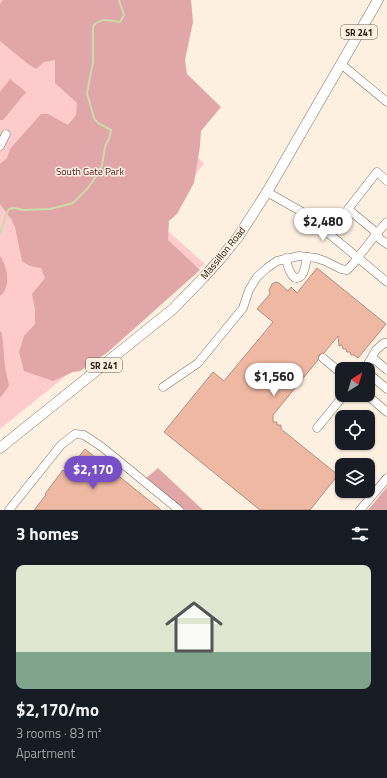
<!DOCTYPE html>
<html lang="en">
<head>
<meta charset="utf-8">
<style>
  body { margin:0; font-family:"Titillium Web",sans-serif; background:#242831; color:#f1f3f6; height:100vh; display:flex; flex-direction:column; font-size:15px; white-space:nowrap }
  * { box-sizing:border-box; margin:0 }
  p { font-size:13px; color:#9ea1a6 }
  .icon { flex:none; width:22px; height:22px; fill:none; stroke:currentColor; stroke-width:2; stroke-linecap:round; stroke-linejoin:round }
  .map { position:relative; height:510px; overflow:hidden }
  .sheet { display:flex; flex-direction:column; background:#171b24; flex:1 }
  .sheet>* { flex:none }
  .needle { width:26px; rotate:37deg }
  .controls { position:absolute; left:335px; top:362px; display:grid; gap:8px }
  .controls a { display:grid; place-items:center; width:40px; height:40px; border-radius:8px; background:#171b24; box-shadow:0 1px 3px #0004; font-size:20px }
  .price { position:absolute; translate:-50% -34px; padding:0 9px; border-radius:14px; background:#fff; color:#222; font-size:13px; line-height:26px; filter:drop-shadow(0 1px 2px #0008) }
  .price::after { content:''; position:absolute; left:50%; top:24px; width:12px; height:9px; margin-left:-6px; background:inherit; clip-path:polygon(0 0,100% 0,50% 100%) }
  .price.on { background:#794fc8; color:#fff }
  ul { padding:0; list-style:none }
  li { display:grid; align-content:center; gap:8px; height:212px; padding:0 16px }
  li+li { border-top:1px solid #363941 }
  li span { display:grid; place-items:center; height:124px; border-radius:8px; color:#555 }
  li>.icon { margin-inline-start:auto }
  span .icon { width:72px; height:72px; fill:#fffc; stroke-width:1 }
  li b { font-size:17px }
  h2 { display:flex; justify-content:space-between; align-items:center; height:48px; padding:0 16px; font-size:17px }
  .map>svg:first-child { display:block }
  .green { fill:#fecbcc }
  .forest { fill:#e1a6a8 }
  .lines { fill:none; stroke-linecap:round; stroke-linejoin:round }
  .stream { stroke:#cbdcaa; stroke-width:2 }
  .building { fill:#eeb8a2; stroke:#ae8f83 }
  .minor-casing { stroke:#816d57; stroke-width:9 }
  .major-casing { stroke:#816d57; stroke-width:11 }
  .minor { stroke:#fff; stroke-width:8 }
  .major { stroke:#fff; stroke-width:10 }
  .labels { text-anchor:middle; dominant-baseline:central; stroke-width:3; stroke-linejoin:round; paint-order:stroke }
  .shield { fill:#fef0e1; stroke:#635a4f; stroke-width:1 }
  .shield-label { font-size:9px; font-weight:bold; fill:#211910 }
  .park-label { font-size:10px; fill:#55101c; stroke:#fef0e1 }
  .street-label { font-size:10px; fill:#211910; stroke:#fef0e1 }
</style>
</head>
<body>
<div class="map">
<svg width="387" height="510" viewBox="0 0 387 510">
  <rect width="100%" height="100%" fill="#fef0e1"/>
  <!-- green -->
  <path class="green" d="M 0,0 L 156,0 L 171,134 L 204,163 L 161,225 L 205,264 L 0,429 Z"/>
  <!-- forest -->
  <g class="forest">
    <path d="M 3,0 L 191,0 L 193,22 L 185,60 L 187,74 L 221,107 L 201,131 L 200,146 L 194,183 L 177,214 L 169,221 L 168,240 L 200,270 L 108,352 L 80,371 L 73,372 L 53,381 L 24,371 L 19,352 L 24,336 L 35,324 L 35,309 L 32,294 L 45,278 L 41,268 L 30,266 L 22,261 L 15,227 L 11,219 L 0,204 L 0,164 L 7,158 L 10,149 L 41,114 L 48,114 L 68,125 L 76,115 L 77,103 L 55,83 L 55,60 L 44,62 L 36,69 L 28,64 L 0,41 L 0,4 Z"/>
    <path d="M 10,79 L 26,92 L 3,120 L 0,120 L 0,92 Z"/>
    <path d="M 0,256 C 7,266 12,287 0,296 Z"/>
    <path d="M 0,331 L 2,333 L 5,367 L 9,386 L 0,398 Z"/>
    <path d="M 158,468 L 203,510 L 182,510 L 145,479 Z"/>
    <path d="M 387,487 L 387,510 L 368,510 Z"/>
  </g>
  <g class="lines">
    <!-- stream -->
    <path class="stream" d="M 0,233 C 3,226 5,215 9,209 L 14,208 L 23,210 L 50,209 L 73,203 L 88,188 L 97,175 L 102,165 L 105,147 L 107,142 L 109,139 L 111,130 L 98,123 L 94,118 L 87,93 L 93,62 L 93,26 C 104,16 107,21 120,22 L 124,15 L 119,0"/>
  </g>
  <!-- building -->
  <g class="building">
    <path d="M 317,268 L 386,324 L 358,358 L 354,355 L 351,355 L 350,352 L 347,352 L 346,349 L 343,349 L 342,345 L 339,346 L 338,336 L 324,353 L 319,355 L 318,360 L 273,415 L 273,422 L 277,422 L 277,425 L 281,425 L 281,429 L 338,475 L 310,510 L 260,510 L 164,432 L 213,372 L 224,381 L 273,322 L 257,309 L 270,294 L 269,290 L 272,284 L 276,282 L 279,283 L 288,291 L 291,287 L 297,293 Z"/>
    <path d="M 85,449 L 161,510 L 34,510 L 46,495 L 45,494 L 63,470 L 66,473 Z"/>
  </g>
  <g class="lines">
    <!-- minor casing -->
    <g class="minor-casing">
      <g id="minor">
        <path d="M 341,64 L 387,102"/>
        <path d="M 0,146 L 6,134"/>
        <path d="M 267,192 L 304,213 L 387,282"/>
        <path d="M 387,222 L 377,233 L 380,239 L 387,244"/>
        <path d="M 286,258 C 287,264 292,286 302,275 C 305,271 306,262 307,257"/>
        <path d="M 323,358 L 342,374"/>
        <path d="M 373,358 L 387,370"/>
        <path d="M 365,369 L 376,350 L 384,343 L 387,343"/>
        <path d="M 368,373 L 387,389"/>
        <path d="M 163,387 L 198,363 L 243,308 L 249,290 L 257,277 L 267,268 L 277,261 L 299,256 L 316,258 L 325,261 L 341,269 L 347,270 L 352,265 L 377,233 L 348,209 L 377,172 L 387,181"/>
        <path d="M 367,395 L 387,412"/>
        <path d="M 317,428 L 344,395"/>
        <path d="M 9,510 L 61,445 L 75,434 L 84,435 L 102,447 L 179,510"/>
        <path d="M 360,510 L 387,478"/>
      </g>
    </g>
    <!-- major casing -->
    <g class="major-casing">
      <path id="major" d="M 0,448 L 173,309 L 204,277 L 221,258 L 238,237 L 267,192 L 378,0"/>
    </g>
    <!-- minor -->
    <use href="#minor" class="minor"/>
    <!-- major -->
    <use href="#major" class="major"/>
  </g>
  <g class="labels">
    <!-- shield labels -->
    <g class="shield">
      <rect x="341" y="25" width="36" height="14" rx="3"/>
      <rect x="86" y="358" width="36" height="14" rx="3"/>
    </g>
    <g class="shield-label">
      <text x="359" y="32">SR 241</text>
      <text x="104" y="365">SR 241</text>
    </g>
    <!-- park labels -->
    <g class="park-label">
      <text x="90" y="171">South Gate Park</text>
    </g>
    <!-- street labels -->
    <g class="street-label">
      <text transform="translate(223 253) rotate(-51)">Massillon Road</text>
    </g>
  </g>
</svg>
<div class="controls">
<a><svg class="needle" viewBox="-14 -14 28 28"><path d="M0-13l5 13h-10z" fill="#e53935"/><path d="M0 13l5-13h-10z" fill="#9ea1a6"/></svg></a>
<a><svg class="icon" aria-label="locate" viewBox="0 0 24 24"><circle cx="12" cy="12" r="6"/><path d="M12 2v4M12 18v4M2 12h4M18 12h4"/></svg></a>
<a><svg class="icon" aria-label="layers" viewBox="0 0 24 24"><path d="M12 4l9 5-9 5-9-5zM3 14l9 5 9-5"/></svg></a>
</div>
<b class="price" style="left:323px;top:242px">$2,480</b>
<b class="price" style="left:274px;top:397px">$1,560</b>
<b class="price on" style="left:93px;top:490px">$2,170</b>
</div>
<section class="sheet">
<h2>3 homes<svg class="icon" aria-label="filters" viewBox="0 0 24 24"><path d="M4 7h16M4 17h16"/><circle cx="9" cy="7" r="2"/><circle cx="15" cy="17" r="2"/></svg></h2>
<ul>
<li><span style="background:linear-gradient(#dfe7d0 70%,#7fa58c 0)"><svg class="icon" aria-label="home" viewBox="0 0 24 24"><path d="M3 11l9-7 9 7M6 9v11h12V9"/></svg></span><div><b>$2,170/mo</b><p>3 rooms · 83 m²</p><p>Apartment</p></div></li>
</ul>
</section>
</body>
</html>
